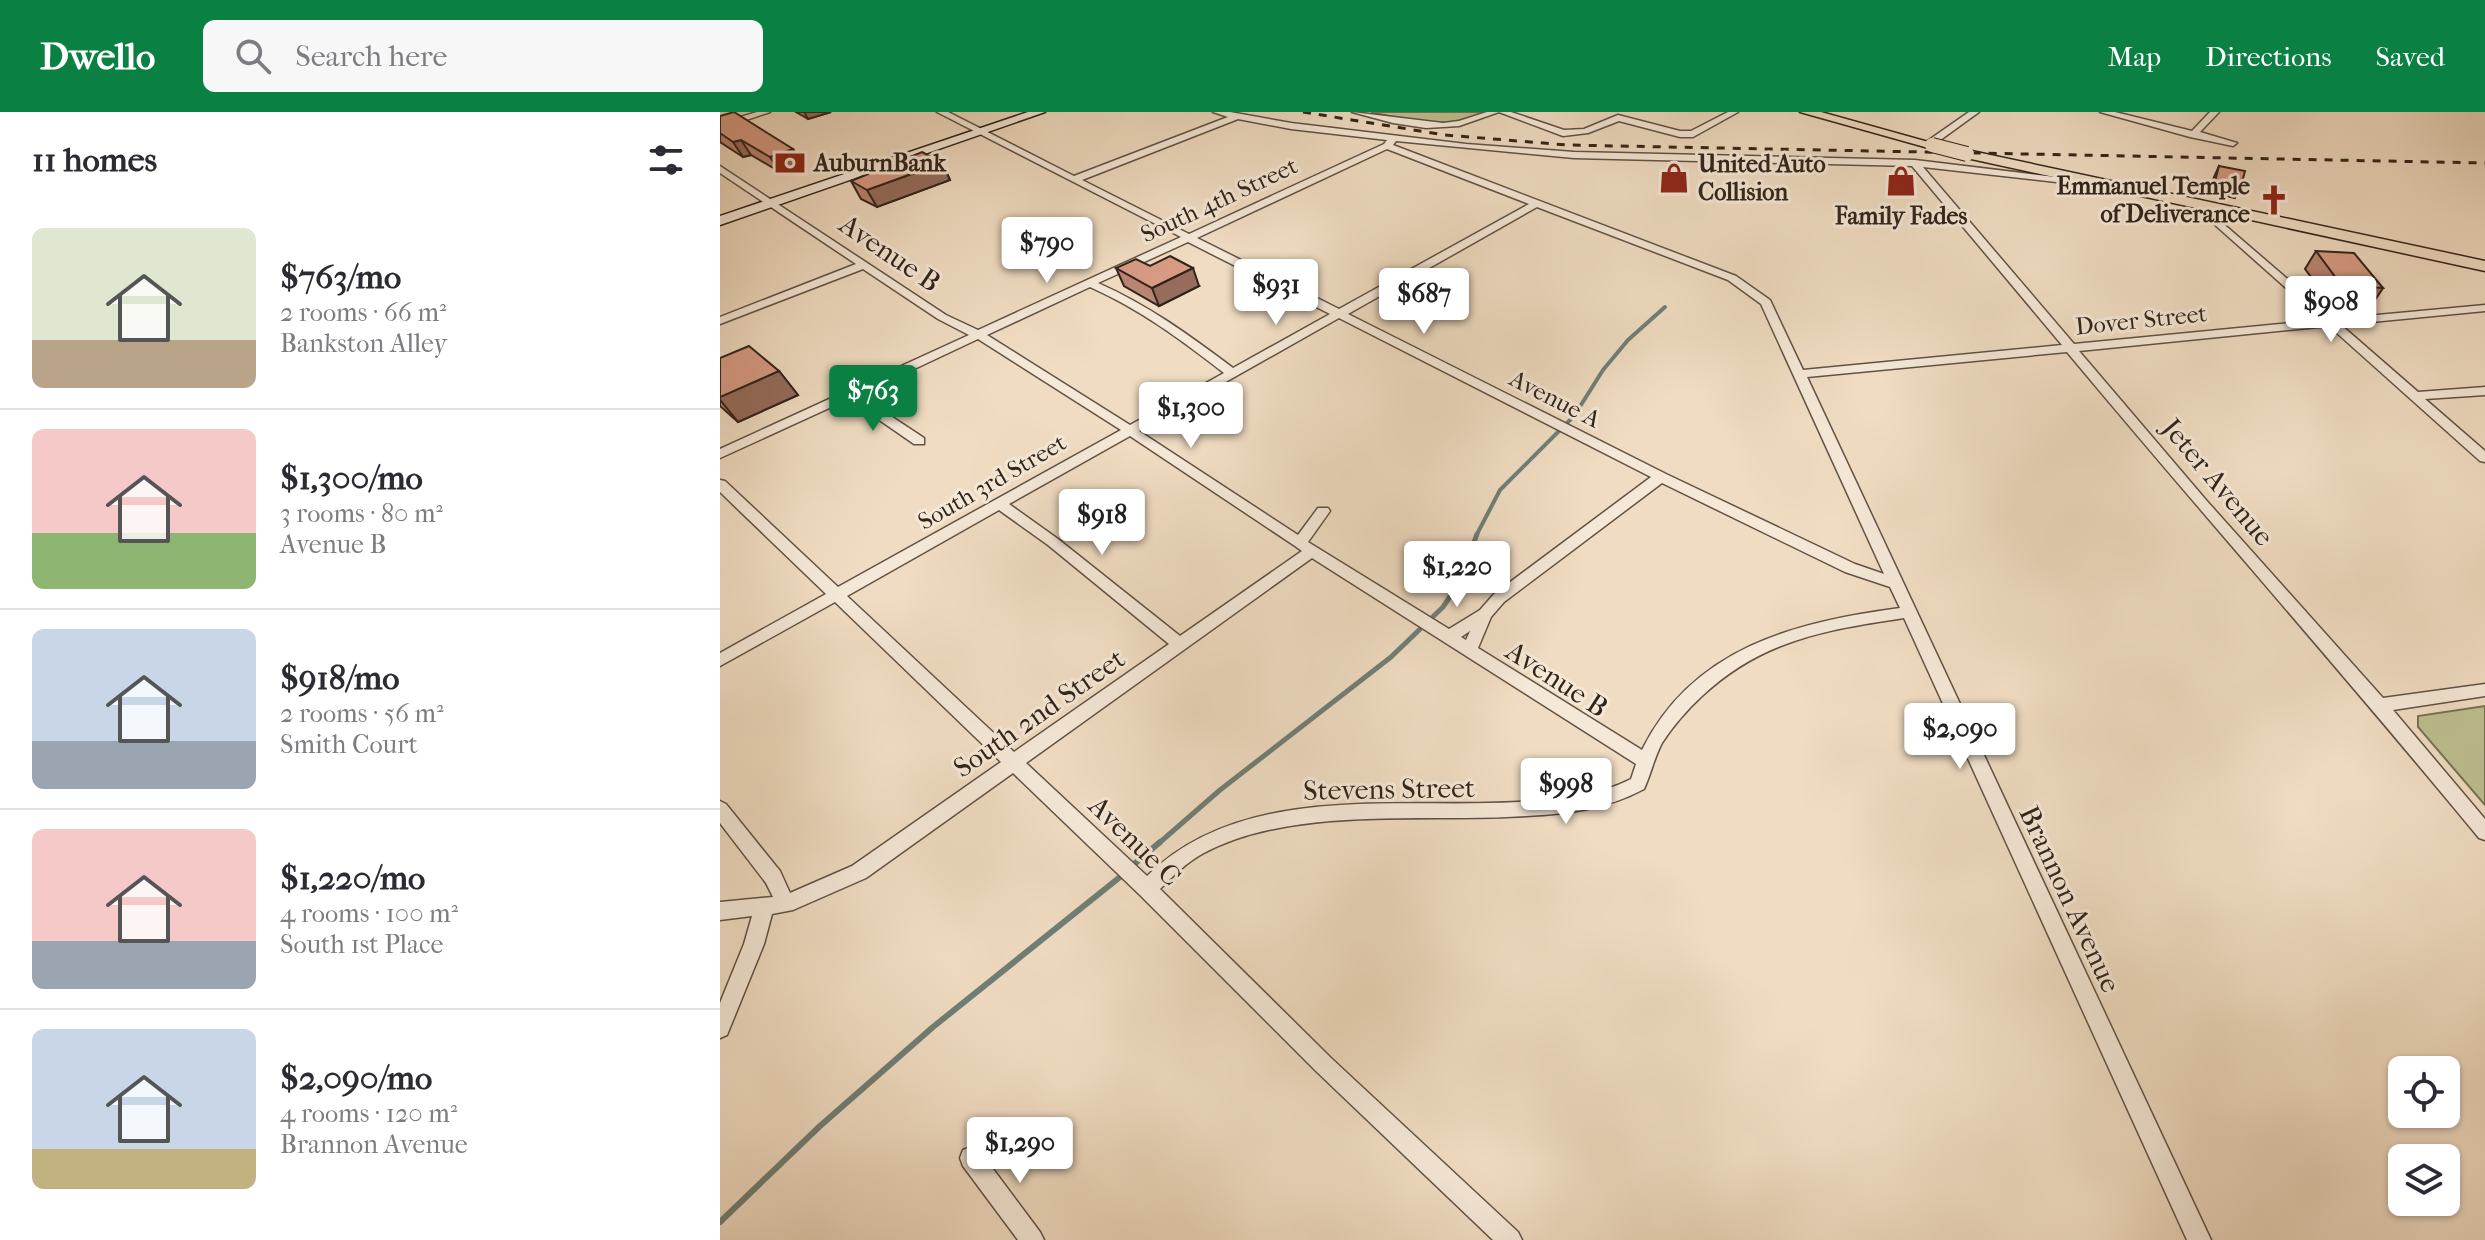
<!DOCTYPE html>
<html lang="en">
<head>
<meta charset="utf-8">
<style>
  body { margin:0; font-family:"IM FELL French Canon",serif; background:#f7f7f7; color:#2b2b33; height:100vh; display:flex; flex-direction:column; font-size:30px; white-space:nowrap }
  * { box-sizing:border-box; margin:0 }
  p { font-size:26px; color:#7c7c81 }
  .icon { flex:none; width:44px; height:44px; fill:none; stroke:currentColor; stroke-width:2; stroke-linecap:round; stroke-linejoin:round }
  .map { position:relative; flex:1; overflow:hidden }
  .sheet { display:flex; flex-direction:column; background:#fff; width:720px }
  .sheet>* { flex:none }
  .buttons { position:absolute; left:1668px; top:944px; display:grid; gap:16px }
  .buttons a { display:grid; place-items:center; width:72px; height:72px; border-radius:12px; background:#fff; box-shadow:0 2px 6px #0004; font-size:40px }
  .price { position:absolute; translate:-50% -68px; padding:0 18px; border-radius:8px; background:#fff; color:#222; font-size:26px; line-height:52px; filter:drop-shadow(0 2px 4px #0008) }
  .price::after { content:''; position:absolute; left:50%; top:48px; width:24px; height:18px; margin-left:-12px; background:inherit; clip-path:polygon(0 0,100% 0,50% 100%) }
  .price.active { background:#0b8043; color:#fff }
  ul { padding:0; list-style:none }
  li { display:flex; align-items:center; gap:24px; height:200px; padding:0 32px }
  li+li { border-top:2px solid #e1e1e2 }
  li span { display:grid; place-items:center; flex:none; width:224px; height:160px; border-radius:12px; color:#555 }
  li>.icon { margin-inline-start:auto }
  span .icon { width:96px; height:96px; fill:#fffc; stroke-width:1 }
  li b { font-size:34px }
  h2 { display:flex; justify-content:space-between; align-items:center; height:96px; padding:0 32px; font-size:34px }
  header { display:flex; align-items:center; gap:48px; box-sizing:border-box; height:112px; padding:0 40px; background:#0b8043; color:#fff }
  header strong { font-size:38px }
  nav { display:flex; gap:44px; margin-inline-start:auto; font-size:28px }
  .search { width:560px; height:72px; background:#f7f7f7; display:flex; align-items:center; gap:20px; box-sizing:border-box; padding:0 28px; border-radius:12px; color:#7c7c81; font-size:30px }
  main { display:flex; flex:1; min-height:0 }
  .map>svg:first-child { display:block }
  .green { fill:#bdbf90; stroke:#777256; stroke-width:2 }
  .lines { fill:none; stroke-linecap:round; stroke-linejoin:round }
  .stream-far2 { stroke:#707f77; stroke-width:4 }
  .stream-far1 { stroke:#707f77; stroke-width:5 }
  .stream { stroke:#707f77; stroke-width:6 }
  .street-casing { stroke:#615245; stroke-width:3 }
  .secondary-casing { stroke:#31241b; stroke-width:3 }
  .primary-casing { stroke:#31241b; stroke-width:3 }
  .street { fill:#f5e8d7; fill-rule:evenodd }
  .secondary { fill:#f5e8d7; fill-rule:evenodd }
  .primary { fill:#f0dcc2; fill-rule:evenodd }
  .rail { stroke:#31241b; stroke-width:3; stroke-dasharray:8 8; stroke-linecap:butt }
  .primary-bridge-casing { stroke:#31241b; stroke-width:16; stroke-linecap:butt }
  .primary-bridge { stroke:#f0dcc2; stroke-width:14 }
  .wall { fill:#b98572; stroke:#31241b; stroke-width:2 }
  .shaded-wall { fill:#966c5c; stroke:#31241b; stroke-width:2 }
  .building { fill:#d79b84; stroke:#31241b; stroke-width:2 }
  .labels { text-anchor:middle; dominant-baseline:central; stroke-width:6; stroke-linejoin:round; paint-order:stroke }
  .far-poi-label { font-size:24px; font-weight:bold; fill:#31241b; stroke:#f5e8d7; text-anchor:start }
  .far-street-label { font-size:24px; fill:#31241b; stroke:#f5e8d7 }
  .street-label { font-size:28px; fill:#31241b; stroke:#f5e8d7 }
</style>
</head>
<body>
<header>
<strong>Dwello</strong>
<div class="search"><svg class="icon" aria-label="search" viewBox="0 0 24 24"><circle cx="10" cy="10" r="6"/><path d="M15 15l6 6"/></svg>Search here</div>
<nav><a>Map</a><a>Directions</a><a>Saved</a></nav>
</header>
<main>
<section class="sheet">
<h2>11 homes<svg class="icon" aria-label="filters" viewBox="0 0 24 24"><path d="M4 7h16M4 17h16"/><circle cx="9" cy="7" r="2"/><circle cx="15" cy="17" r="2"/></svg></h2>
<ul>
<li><span style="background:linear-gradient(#dfe7d0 70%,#b9a48a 0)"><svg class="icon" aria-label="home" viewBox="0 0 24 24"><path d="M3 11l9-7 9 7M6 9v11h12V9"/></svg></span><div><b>$763/mo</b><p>2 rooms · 66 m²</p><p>Bankston Alley</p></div></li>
<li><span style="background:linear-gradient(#f6c9c9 65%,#8fb573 0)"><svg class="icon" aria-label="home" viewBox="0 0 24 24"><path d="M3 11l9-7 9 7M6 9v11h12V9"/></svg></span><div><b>$1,300/mo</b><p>3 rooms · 80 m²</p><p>Avenue B</p></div></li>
<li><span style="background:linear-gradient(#c9d6e8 70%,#9aa5b1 0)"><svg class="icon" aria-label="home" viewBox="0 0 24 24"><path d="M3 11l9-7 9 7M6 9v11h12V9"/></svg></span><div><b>$918/mo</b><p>2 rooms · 56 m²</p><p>Smith Court</p></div></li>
<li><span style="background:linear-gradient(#f6c9c9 70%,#9aa5b1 0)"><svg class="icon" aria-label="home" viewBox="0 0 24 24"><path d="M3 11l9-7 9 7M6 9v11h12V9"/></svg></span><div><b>$1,220/mo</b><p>4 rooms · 100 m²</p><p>South 1st Place</p></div></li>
<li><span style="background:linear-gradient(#c9d6e8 75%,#c2b280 0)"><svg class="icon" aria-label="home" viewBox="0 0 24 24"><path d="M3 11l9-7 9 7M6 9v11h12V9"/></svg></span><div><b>$2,090/mo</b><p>4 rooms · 120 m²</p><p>Brannon Avenue</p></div></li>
</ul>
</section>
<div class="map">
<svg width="1765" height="1128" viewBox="0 0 1765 1128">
  <rect width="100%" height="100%" fill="#f0dcc2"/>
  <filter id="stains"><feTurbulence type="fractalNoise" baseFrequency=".0025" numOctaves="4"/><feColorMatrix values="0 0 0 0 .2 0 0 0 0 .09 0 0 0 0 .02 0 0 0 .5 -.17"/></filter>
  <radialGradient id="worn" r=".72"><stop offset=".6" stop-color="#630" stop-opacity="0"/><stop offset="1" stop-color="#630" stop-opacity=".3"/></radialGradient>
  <!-- green -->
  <g class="green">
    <path d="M 651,0 L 764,0 C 727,19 689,9 651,0 Z"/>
    <path d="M 1765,594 L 1765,693 L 1698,615 L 1698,604 Z"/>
  </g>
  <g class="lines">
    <!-- stream-far2 -->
    <path class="stream-far2" d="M 756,424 L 780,378 L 854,304 L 883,258 L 908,228 L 945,195"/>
    <!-- stream-far1 -->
    <path class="stream-far1" d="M 438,732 L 500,678 L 671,545 L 723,495 L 739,471 L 757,422"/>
    <!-- stream -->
    <g class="stream">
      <path d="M 412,754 L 440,730"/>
      <path d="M 0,1110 L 100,1014 L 213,915 L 405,761"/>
    </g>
    <!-- street casing -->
    <g class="street-casing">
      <g id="street">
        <path d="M 37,0 L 50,0 L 0,17 L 0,11 Z"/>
        <path d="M 217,0 L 228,0 L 354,64 L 508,5 L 493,0 L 510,0 L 571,11 L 746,32 L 854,40 L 1195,48 L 1377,70 L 1380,71 L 1380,75 L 1203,55 L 1354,232 L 1602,208 L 1476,96 L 1474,94 L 1479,91 L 1614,207 L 1765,193 L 1765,199 L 1621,213 L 1698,280 L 1765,275 L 1765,283 L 1705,287 L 1765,339 L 1765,350 L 1760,349 L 1609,214 L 1359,239 L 1486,388 L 1663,586 L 1765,572 L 1765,584 L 1673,598 L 1765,707 L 1765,728 L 1759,726 C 1624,562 1483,403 1347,240 L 1087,265 L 1491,1128 L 1467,1128 L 1184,506 C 1105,518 1042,528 982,584 C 967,598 953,614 942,631 C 934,646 931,662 924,677 C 887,697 847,702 806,704 C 707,711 571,693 482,742 C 466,751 453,764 440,777 L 611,946 L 798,1120 L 802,1128 L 773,1128 L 597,960 L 420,783 L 293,661 L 146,766 L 73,798 L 52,802 L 44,832 L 7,923 L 0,926 L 0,891 L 24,832 L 32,804 L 0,808 L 0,790 L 53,785 L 46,771 L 0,711 L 0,689 L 6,692 L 60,759 L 70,781 L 132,754 L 281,650 L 115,490 L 0,554 L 0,541 L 106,482 L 0,380 L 0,368 L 5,369 L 118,475 L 401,318 L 258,227 L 139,283 L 204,326 L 204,332 L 194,332 L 129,287 L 0,346 L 0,337 L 249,223 L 218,207 L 143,157 L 0,212 L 0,205 L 136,152 L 0,61 L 0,54 L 226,203 L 258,218 L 461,125 ZM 518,7 L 571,17 L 667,28 L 664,32 L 469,122 L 362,68 ZM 676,29 L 854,46 L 1192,54 L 1342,233 L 1083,258 L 1050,188 L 1016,164 L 673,33 ZM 667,37 L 809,92 L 619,197 L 477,126 ZM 817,95 L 1008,168 L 1041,192 L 1164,462 L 1135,452 L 946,362 L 628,202 ZM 468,130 L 610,202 L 513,256 C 469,223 428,193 378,171 ZM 370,175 C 421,198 460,227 504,261 L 410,313 L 267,223 ZM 619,206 L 931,365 L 774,482 L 760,498 L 729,517 L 588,430 L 610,399 L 608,396 L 598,396 L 578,423 L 419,319 ZM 410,324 L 575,434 L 582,439 L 460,524 L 338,427 L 289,392 ZM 942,371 L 1125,460 L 1170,475 L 1180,496 C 1076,510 973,535 922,638 L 758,536 L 771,505 L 784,490 ZM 279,398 L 328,433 L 449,532 L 294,640 L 127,484 ZM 592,446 L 916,652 L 911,667 C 876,685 836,687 798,690 C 675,697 523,670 427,764 L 306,651 ZM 750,519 L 746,528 L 741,525 Z"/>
        <path d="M 632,0 L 723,11 L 739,9 L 767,0 L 791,0 L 844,18 L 864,17 L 898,3 L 960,19 L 971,19 L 1008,0 L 1018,0 L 973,25 L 960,25 L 899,9 L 868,21 L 843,24 L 779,0 L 739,14 L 706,16 L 673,11 Z"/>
        <path d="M 1249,0 L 1259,0 L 1212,34 L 1206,34 L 1206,30 Z"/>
        <path d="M 1380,0 L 1395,0 L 1472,19 L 1490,0 L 1499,0 L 1480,20 L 1517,31 L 1513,34 L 1470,25 Z"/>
        <path d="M 251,1035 L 259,1038 L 320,1120 L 324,1128 L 298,1128 L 243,1054 L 240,1046 L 243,1038 Z"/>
      </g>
    </g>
    <!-- secondary casing -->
    <g class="secondary-casing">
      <path id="secondary" d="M 308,0 L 325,0 L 0,113 L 0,104 Z"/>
    </g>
    <!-- primary casing -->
    <g class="primary-casing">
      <g id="primary">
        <path d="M 1080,0 L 1101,0 L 1219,33 L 1212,37 Z"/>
        <path d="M 1247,38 L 1765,149 L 1765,159 L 1242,45 L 1242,39 Z"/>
      </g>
    </g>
    <!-- street -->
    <use href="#street" class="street"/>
    <!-- secondary -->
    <use href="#secondary" class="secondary"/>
    <!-- primary -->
    <use href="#primary" class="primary"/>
    <!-- rail -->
    <path class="rail" d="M 583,0 L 725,23 L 847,33 L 1765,51"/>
    <!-- primary-bridge casing -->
    <g class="primary-bridge-casing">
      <path id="primary-bridge" d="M 1212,33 L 1247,42"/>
    </g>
    <!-- primary-bridge -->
    <use href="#primary-bridge" class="primary-bridge"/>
  </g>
  <!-- wall -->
  <g class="wall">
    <path d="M 76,0 L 111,0 L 88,7 Z"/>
    <path d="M 0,4 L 82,53 L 60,60 L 31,43 L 23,45 L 0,30 Z"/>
    <path d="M 222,51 L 230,68 L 157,95 L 141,87 L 131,69 Z"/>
    <path d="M 1499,54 L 1521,74 L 1515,86 L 1489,80 L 1494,65 Z"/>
    <path d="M 1596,139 L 1663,176 L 1651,194 L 1611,192 L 1585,157 Z"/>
    <path d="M 430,154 L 479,174 L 439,194 L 404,174 L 396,156 Z"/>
    <path d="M 0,246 L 59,259 L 78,283 L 18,310 L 0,294 Z"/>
  </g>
  <!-- shaded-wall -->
  <g class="shaded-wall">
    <path d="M 84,0 L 111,0 L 88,7 Z"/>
    <path d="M 21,28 L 31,43 L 23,45 L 13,30 Z"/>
    <path d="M 73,37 L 82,53 L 60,60 L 50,45 Z"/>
    <path d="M 222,51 L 230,68 L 157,95 L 147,78 Z"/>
    <path d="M 473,156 L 479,174 L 439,194 L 432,176 Z"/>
    <path d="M 59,259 L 78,283 L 18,310 L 0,288 L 0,285 Z"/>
  </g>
  <!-- building -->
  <g class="building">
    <path d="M 14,0 L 73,37 L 50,45 L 21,28 L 13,30 L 0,21 L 0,4 Z"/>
    <path d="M 202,40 L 222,51 L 147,78 L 131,69 Z"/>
    <path d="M 1499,54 L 1525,59 L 1521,74 L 1495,69 Z"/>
    <path d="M 1596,139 L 1634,141 L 1663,176 L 1622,174 Z"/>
    <path d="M 450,144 L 473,156 L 432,176 L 396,156 L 416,147 L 430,154 Z"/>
    <path d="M 29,234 L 59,259 L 0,285 L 0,246 Z"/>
  </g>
  <!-- icons -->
  <defs>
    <g id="bank-bare" transform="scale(2.4)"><path d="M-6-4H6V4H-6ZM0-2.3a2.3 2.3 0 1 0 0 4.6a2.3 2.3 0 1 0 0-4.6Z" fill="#8f2418" stroke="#f5e8d7" stroke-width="2.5" paint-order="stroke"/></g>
    <g id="shop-bare" transform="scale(2.4)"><path d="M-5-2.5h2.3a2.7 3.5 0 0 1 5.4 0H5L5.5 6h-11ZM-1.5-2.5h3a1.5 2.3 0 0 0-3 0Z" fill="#8f2418" stroke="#f5e8d7" stroke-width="2.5" paint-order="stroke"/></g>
    <g id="church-bare" transform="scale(2.4)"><path d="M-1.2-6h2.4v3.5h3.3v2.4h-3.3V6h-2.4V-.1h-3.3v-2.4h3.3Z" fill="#8f2418" stroke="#f5e8d7" stroke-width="2.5" paint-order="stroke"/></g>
  </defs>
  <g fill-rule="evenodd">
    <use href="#bank-bare" x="70" y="51"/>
    <use href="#shop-bare" x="954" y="66"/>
    <use href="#shop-bare" x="1181" y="69"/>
    <use href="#church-bare" x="1554" y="88"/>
  </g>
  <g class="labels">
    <!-- far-poi labels -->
    <g class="far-poi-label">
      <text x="94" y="51">AuburnBank</text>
      <text x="978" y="52">United Auto<tspan x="978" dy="28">Collision</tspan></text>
      <text x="1530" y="74" text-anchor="end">Emmanuel Temple<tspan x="1530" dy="28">of Deliverance</tspan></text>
      <text x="1181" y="104" text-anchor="middle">Family Fades</text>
    </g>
    <!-- far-street labels -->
    <g class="far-street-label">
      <text transform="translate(499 88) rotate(-25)">South 4th Street</text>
      <text transform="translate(1421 208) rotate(-6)">Dover Street</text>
      <text transform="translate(835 287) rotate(27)">Avenue A</text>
      <text transform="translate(272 370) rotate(-30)">South 3rd Street</text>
    </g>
    <!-- street labels -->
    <g class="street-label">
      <text transform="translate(170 141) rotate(34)">Avenue B</text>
      <text transform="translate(1498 370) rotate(50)">Jeter Avenue</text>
      <text transform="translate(837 567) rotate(33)">Avenue B</text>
      <text transform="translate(319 601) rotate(-35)">South 2nd Street</text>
      <text transform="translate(669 677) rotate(-1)">Stevens Street</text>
      <text transform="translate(415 729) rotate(44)">Avenue C</text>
      <text transform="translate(1350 787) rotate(65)">Brannon Avenue</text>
    </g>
  </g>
  <rect width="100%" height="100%" filter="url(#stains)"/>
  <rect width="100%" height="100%" fill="url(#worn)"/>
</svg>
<div class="buttons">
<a><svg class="icon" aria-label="locate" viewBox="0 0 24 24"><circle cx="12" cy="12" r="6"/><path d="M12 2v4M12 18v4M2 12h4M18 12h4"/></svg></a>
<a><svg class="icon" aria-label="layers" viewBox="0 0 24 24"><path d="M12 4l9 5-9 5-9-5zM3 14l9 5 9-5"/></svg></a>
</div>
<b class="price" style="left:327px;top:173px">$790</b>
<b class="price" style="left:556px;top:215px">$931</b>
<b class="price" style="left:704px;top:224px">$687</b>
<b class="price" style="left:1611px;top:232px">$908</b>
<b class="price active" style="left:153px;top:321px">$763</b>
<b class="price" style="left:471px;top:338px">$1,300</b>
<b class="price" style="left:382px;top:445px">$918</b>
<b class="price" style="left:737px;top:497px">$1,220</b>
<b class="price" style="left:1240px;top:659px">$2,090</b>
<b class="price" style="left:846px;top:714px">$998</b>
<b class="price" style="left:300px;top:1073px">$1,290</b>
</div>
</main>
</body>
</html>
